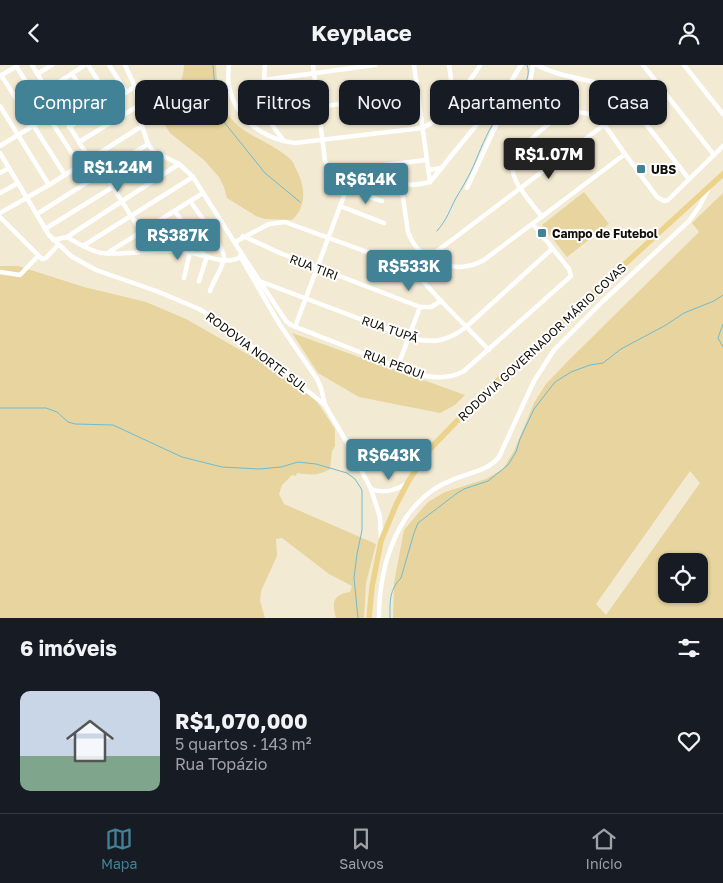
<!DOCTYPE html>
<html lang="pt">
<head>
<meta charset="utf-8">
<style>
  body { margin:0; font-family:"Golos Text",sans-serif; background:#20242c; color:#f1f3f6; height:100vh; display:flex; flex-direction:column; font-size:19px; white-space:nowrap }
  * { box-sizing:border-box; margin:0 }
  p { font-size:16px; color:#9ea1a6 }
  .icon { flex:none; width:28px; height:28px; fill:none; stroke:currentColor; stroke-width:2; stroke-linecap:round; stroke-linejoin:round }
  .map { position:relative; height:553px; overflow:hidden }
  .drawer { display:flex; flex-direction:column; background:#171b24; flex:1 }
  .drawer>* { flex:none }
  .hud { position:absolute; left:15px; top:15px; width:694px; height:45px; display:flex; gap:10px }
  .buttons { position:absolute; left:658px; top:488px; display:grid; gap:10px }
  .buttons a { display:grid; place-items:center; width:50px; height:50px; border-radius:10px; background:#171b24; box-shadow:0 1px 4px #0004; font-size:25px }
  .price { position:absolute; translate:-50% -42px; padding:0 11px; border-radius:5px; background:#428296; color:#fff; font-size:16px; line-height:32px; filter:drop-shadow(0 1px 2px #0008) }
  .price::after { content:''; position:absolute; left:50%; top:30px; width:15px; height:11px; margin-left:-8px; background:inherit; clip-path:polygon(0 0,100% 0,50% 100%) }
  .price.selected { background:#222; color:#fff }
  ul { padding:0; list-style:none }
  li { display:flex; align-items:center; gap:15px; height:125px; padding:0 20px }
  li span { display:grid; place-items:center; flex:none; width:140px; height:100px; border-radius:10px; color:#555 }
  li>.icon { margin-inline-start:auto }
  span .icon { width:60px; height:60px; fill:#fffc; stroke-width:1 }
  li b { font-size:21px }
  h2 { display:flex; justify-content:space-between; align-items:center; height:60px; padding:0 20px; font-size:21px }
  .tag { padding:0 18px; border-radius:10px; background:#171b24; box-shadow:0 1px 4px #0004; font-size:18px; line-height:45px }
  .tag.selected { background:#428296; color:#fff }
  header { display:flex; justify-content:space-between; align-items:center; height:65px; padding:0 20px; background:#171b24; font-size:22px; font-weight:700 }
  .tab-bar { display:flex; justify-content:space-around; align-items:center; height:70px; border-top:1px solid #363941; background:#171b24; font-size:14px; color:#9ea1a6 }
  .tab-bar a { display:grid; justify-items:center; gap:2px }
  .tab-bar .selected { color:#428296 }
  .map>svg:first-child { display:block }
  .green { fill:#e7d49e; fill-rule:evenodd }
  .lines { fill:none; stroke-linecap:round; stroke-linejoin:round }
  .stream { stroke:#6cbcd6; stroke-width:1 }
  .minor { stroke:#fff; stroke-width:4.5 }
  .major { stroke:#ebd38c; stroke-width:5.5 }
  .poi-dot { fill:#428296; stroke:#fff; stroke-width:2 }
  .labels { text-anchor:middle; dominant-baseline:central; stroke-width:4; stroke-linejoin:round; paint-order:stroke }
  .poi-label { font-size:12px; font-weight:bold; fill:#110f07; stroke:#fff; text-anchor:start }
  .street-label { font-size:12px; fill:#110f07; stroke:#fff }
</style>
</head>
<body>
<header><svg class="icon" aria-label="back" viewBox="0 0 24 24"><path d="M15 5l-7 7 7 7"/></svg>Keyplace<svg class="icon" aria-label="person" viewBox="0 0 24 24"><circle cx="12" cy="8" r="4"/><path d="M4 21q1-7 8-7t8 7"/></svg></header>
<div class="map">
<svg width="723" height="553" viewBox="0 0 723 553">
  <rect width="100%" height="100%" fill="#f3ead3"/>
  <!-- green -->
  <g class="green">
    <path d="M 184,0 L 216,0 C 217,17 218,37 229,51 C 244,71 271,77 289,93 C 292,95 294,99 295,102 C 305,120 308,140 292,155 L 265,154 L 256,151 L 227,133 L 224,122 L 219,112 L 204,95 L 170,68 L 159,50 C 170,35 184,20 184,0 Z"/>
    <path d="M 584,127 L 609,159 L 567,192 L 542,160 Z"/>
    <path d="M 723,128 L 723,553 L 393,553 L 394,518 L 404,465 L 428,437 L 445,427 L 486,414 L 503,404 L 514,386 L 534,338 L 546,319 L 568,296 L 699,167 L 692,158 ZM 690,406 L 700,418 L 606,550 L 596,539 ZM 666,496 L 699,496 L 699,529 L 666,529 Z"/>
    <path d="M 0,201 L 18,201 L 84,222 L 146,237 L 186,254 L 256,294 L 258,288 L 316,335 L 335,364 L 335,381 L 332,386 L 330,404 C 319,411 309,410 297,408 L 296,411 L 292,410 L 282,420 L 279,429 L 284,439 L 376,479 L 366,518 L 364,553 L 336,553 C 332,538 332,530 350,527 L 352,521 L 329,509 L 282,473 L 276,474 L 277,491 L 261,526 L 260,536 L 265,553 L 0,553 Z"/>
    <path d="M 292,268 L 465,330 L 455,340 L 440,348 L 359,332 L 318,308 Z"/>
  </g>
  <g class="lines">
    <!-- stream -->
    <g class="stream">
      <path d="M 213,0 L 216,35 L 224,57 L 265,108 L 300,137"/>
      <path d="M 437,166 C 448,153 449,146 456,133 C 462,123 468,113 473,102 C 480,86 486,69 496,54 C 506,39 535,19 527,0"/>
      <path d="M 723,259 L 718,273 L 723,282"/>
      <path d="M 0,343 L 46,343 L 57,347 L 68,357 L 75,359 L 113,360 L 182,392 L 222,402 L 259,404 L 281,402 L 298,397 L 316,399 L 347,408 L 355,414 L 362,425 L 362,465 L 357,489 L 354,513 L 358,553"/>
      <path d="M 390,553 C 390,537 389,525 401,513 L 414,468 L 418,458 L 456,429 L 464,424 L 488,416 L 508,400 L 516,387 L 520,374 L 534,344 L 555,317 L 571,307 L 590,300 L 603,298 L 621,284 L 666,260 L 684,248 L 714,236 L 723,230"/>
    </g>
    <!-- minor -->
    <g class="minor">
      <path d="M 32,0 L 90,95"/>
      <path d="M 88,0 L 111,36"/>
      <path d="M 109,0 L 126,27"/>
      <path d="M 125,0 L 135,22 L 142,61 L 148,79 L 153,86 L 179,99 L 193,112 L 240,186 L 243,191 L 242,192"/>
      <path d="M 229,0 C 223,42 255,73 295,78 L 422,63 C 446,53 461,26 476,7 L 480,0"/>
      <path d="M 265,0 L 264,15 L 270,57 L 284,76"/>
      <path d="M 313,0 L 325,96 L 330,105 L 335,106 L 426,95"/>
      <path d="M 414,0 L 430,117"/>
      <path d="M 449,0 L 454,35"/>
      <path d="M 537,0 C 561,13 590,14 616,23"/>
      <path d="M 643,0 L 714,90"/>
      <path d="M 684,0 L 723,49"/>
      <path d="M 16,1 L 80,101"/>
      <path d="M 37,9 L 52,0"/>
      <path d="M 72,9 L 96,45"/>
      <path d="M 1,10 L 65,110"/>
      <path d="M 0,11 L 17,1"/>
      <path d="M 264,15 L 375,0"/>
      <path d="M 47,25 L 85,0"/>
      <path d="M 631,40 L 689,114"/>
      <path d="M 0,41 L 49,120"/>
      <path d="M 268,49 L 418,28"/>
      <path d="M 69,62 L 135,22"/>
      <path d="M 79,77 L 138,41"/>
      <path d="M 0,81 L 59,45"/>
      <path d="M 0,88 L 49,170 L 71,191 L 96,205 L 159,227 L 199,244 L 226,261 L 325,340 L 346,376 L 371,424 L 380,452 L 381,474"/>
      <path d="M 94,92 L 145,173 L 150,186"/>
      <path d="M 398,99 L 408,167 C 419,198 456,211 484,195 L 625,89 L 657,132 L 664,136 L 668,135 L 723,81"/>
      <path d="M 428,105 L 442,103"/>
      <path d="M 0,108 L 9,103"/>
      <path d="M 400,115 C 408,123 420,119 430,117"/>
      <path d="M 430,117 L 509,20 L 521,0"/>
      <path d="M 467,123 L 498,56 L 530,18 L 533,0"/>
      <path d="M 347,124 L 382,136"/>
      <path d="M 0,128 L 18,118"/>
      <path d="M 190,136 C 197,146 225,183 224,193 C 223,202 213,217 210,226"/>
      <path d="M 340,141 L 384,158"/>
      <path d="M 175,146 L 205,191"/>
      <path d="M 0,148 L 49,120 L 142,61"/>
      <path d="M 37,149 L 148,79"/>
      <path d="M 0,152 L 42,194 L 46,193 L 58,180"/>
      <path d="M 542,152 C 534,141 515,121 513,107 C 511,87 549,56 566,49 C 573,47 582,47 589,49 C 604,54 615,76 625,89"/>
      <path d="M 161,155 L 188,187"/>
      <path d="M 45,164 L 163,91"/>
      <path d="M 243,171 L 280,188 L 420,242 L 431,242 L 441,236"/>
      <path d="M 67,172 C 77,178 90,186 102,188 C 131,191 160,182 188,187 C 206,190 224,201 241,192"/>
      <path d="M 53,175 L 67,172 L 179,99"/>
      <path d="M 235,177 L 269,159 L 285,157 L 411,203 L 428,193 L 658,19"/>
      <path d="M 83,181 L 193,112"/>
      <path d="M 109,187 L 203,128"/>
      <path d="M 240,191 L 280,260 L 317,314 L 321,323 L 325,340"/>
      <path d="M 243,191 L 286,256 L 291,260 L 413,308 C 430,313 448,315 464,306 L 571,211 L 569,204 L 533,159"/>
      <path d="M 411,203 L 441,236 L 489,285"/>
      <path d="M 0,207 L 20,210 L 38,191"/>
      <path d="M 184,213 L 190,187"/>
      <path d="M 199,216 L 207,191"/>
      <path d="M 262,217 L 408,272 C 432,279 447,277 466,262 L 552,184"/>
      <path d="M 295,262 L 354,104"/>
      <path d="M 398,301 L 420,242"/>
      <path d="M 371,424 C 384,429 395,426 407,418"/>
      <path d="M 379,553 C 379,500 398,436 452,415 C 468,408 488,406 499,392 L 534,316 L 554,285 L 602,237 L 689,156 L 699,142 L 708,125"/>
    </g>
    <!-- major -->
    <path class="major" d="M 369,553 L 372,522 L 381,476 L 396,440 L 408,417 L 428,386 L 484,328 L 723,109"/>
  </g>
  <!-- markers -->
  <g class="poi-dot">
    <rect x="636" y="99" width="10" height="10" rx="2.5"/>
    <rect x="537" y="163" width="10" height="10" rx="2.5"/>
  </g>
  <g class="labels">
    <!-- poi labels -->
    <g class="poi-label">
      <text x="651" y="104">UBS</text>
      <text x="552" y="168">Campo de Futebol</text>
    </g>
    <!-- street labels -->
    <g class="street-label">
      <text transform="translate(314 202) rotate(21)">RUA TIRI</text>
      <text transform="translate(390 264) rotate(19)">RUA TUPÃ</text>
      <text transform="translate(542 277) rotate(-43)">RODOVIA GOVERNADOR MÁRIO COVAS</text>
      <text transform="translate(257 287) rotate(37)">RODOVIA NORTE SUL</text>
      <text transform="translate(394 299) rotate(20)">RUA PEQUI</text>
    </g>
  </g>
</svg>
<div class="buttons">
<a><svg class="icon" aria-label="locate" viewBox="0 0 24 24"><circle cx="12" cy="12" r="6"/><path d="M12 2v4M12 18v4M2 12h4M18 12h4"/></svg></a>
</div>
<b class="price selected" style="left:549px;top:115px">R$1.07M</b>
<b class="price" style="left:118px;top:128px">R$1.24M</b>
<b class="price" style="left:366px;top:140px">R$614K</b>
<b class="price" style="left:178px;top:196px">R$387K</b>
<b class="price" style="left:409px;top:227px">R$533K</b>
<b class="price" style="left:389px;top:416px">R$643K</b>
<div class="hud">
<a class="tag selected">Comprar</a>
<a class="tag">Alugar</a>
<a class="tag">Filtros</a>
<a class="tag">Novo</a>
<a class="tag">Apartamento</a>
<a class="tag">Casa</a>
</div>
</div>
<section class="drawer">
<h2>6 imóveis<svg class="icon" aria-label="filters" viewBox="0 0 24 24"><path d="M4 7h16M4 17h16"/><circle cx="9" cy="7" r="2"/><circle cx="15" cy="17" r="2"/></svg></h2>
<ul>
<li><span style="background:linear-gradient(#c9d6e8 65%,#7fa58c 0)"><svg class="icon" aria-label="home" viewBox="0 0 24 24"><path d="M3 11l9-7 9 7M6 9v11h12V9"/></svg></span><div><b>R$1,070,000</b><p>5 quartos · 143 m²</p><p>Rua Topázio</p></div><svg class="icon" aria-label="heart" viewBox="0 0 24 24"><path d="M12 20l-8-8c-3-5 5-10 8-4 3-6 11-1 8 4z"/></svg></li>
</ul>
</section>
<nav class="tab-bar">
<a class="selected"><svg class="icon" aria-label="map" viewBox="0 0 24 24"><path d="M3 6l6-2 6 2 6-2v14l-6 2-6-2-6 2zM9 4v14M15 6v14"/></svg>Mapa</a>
<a><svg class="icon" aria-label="saved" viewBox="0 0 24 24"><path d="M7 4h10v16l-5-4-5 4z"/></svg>Salvos</a>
<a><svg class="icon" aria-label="home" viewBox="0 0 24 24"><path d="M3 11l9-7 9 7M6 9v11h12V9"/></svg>Início</a>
</nav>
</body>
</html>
